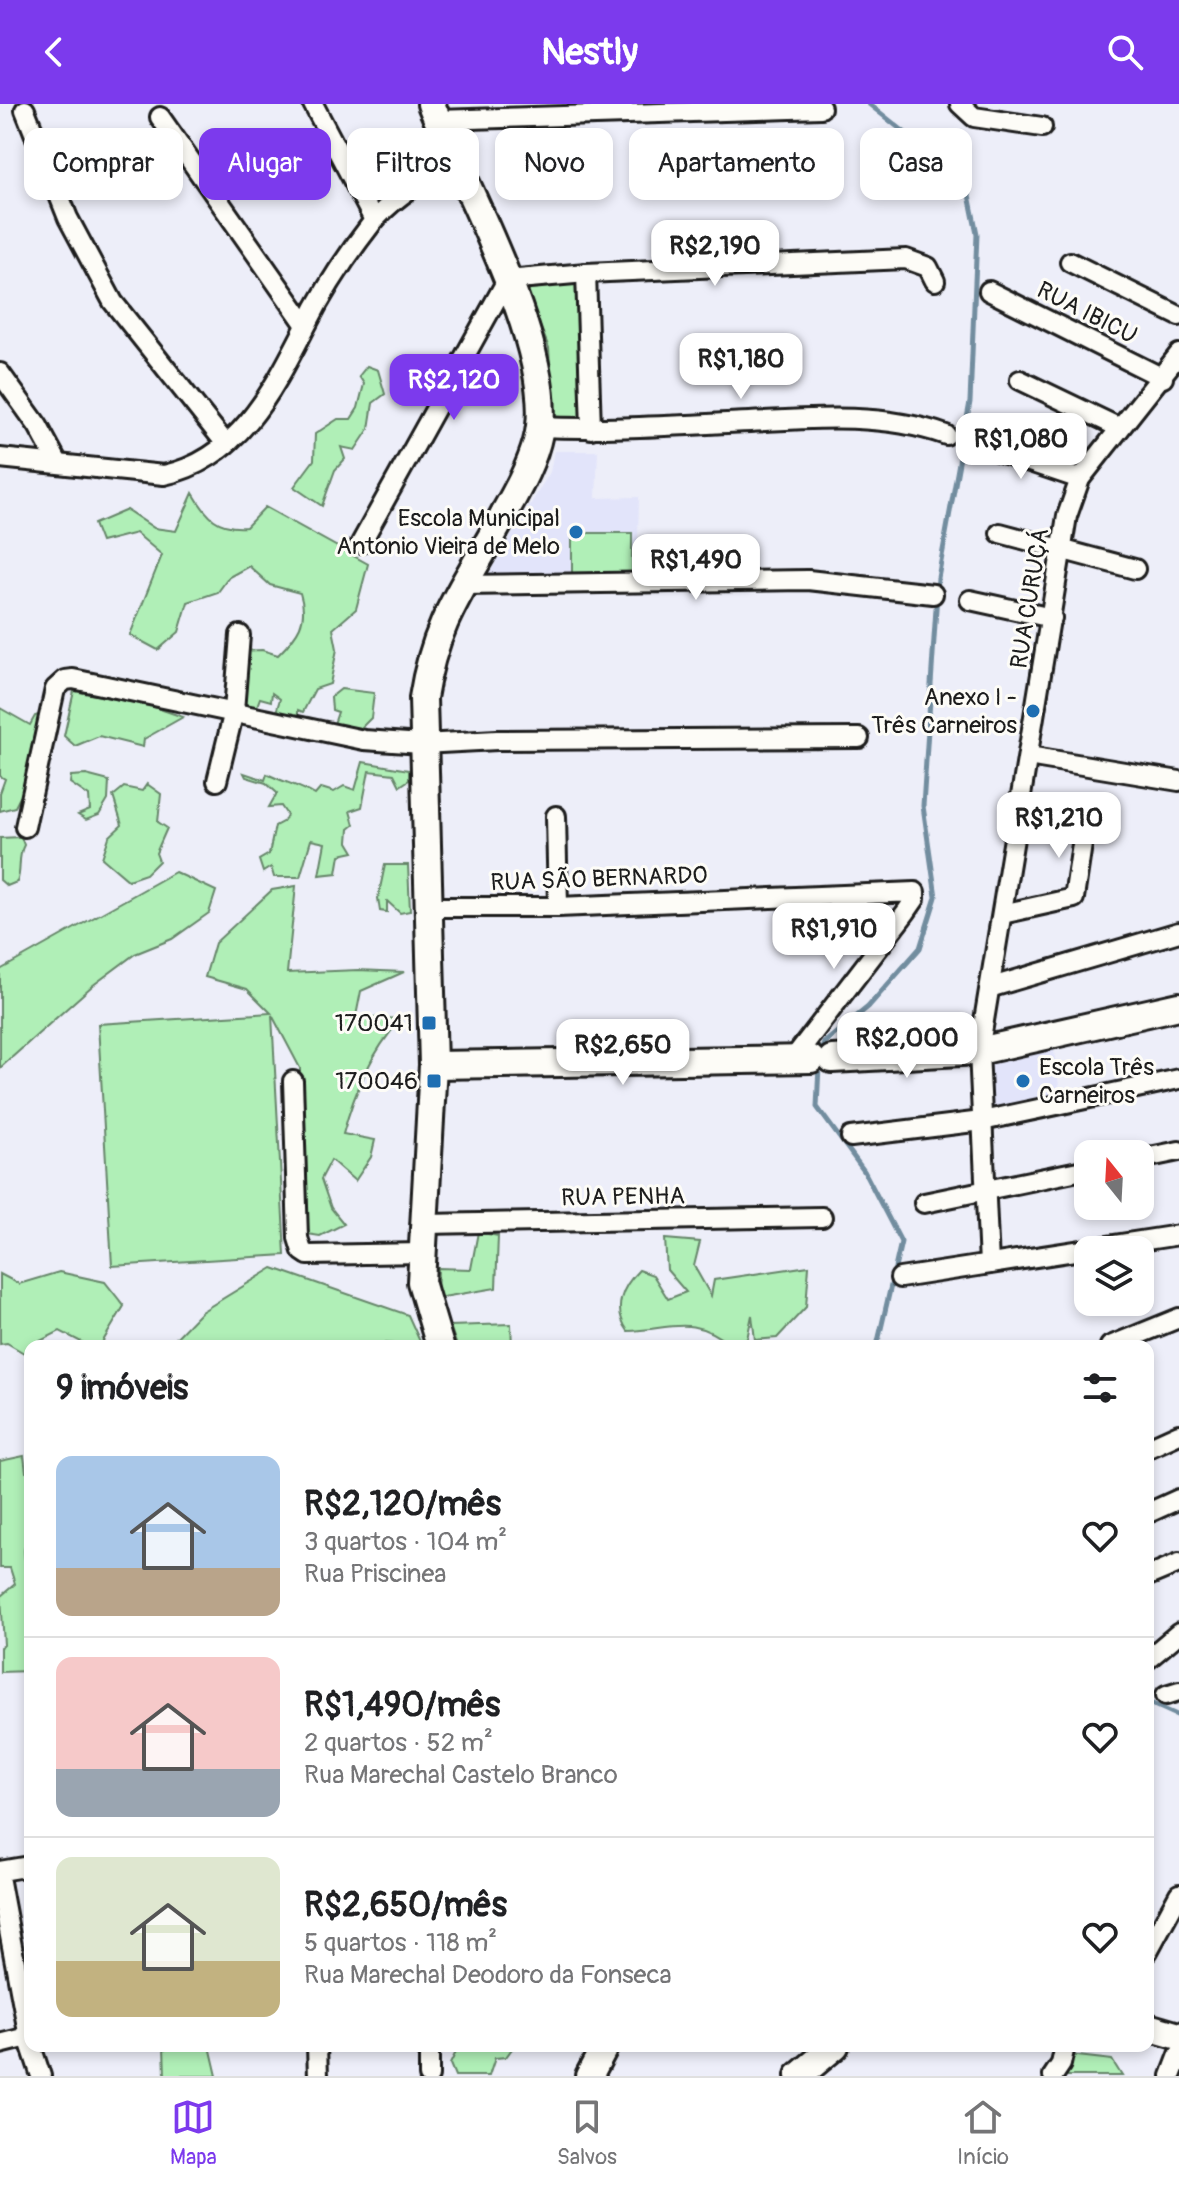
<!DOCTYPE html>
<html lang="pt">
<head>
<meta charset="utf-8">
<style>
  body { margin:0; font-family:Pangolin,sans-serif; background:#f2f2f2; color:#202124; height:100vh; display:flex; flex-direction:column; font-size:30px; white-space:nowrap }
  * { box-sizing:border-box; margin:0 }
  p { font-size:26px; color:#757577 }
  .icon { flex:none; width:44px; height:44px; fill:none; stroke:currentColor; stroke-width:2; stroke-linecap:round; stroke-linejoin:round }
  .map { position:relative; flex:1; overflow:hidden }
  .side { position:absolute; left:24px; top:1236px; width:1130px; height:712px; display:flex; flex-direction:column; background:#fff; border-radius:16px; box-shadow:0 4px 12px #0003 }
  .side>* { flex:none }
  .hud { position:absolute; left:24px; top:24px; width:1132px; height:72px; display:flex; gap:16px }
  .needle { width:52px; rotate:342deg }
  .tools { position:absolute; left:1074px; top:1036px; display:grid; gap:16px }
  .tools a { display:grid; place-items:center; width:80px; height:80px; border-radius:16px; background:#fff; box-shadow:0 4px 12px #0003; font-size:40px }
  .price { position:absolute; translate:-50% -68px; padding:0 18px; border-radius:16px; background:#fff; color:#222; font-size:26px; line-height:52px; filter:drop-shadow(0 2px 4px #0008) }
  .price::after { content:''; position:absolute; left:50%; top:48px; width:24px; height:18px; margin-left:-12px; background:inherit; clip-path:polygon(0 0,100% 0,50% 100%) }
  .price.active { background:#7c3aed; color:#fff }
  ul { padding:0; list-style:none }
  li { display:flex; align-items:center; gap:24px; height:200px; padding:0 32px }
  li+li { border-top:2px solid #e0e0e0 }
  li span { display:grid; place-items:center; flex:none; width:224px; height:160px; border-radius:16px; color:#555 }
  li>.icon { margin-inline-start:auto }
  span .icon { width:96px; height:96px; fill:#fffc; stroke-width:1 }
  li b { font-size:34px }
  h2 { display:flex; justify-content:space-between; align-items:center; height:96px; padding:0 32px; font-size:34px }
  .chip { padding:0 28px; border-radius:16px; background:#fff; box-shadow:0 4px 12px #0003; font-size:28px; line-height:72px }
  .chip.active { background:#7c3aed; color:#fff }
  header { display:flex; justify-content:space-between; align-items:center; height:104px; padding:0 32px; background:#7c3aed; color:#fff; font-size:36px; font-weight:700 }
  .dock { display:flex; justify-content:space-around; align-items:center; height:112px; border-top:2px solid #e0e0e0; background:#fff; font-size:22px; color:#757577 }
  .dock a { display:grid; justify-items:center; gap:4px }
  .dock .active { color:#7c3aed }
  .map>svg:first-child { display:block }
  .built { fill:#e2e4fa }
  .green { fill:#b0efb7; stroke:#66866a; stroke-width:2 }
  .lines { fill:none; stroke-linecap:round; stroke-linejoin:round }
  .stream { stroke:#728d9f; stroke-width:5 }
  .street-casing { stroke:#1c1c1c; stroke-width:24 }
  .secondary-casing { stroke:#1c1c1c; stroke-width:32 }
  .street { stroke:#fdfcf7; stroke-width:18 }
  .secondary { stroke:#fdfcf7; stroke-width:26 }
  .poi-dot { fill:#1f6fb2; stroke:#fdfcf7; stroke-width:3 }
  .labels { text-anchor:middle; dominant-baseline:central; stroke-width:6; stroke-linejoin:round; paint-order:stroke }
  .street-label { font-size:24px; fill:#1c1c1c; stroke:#fdfcf7 }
  .poi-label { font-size:24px; fill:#1c1c1c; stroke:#fdfcf7; text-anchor:end }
</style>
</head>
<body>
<header><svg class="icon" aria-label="back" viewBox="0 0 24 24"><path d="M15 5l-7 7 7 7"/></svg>Nestly<svg class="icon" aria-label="search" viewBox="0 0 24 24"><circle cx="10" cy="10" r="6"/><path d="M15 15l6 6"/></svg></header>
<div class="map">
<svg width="1179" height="1972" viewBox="0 0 1179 1972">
  <rect width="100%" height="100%" fill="#edeef9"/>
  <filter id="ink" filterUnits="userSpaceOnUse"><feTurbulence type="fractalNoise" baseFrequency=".0125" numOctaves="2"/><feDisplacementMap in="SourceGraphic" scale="16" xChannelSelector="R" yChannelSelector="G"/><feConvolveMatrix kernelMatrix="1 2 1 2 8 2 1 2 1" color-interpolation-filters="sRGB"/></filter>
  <g filter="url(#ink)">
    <!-- built -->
    <g class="built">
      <path d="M 554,347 L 598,347 L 596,394 L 639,393 L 637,476 L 484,477 L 550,368 Z"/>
      <path d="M 1053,940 L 1061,996 L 989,1007 L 987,958 Z"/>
    </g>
    <!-- green -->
    <g class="green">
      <path d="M 582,179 L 582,318 L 553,316 L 549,244 L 524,182 Z"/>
      <path d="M 367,262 L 378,266 L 385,290 L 373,299 L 369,325 L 355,346 L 341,343 L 345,355 L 335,366 L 322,402 L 294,383 L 314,356 L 315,330 L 338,315 L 351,315 L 358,304 L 364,280 L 359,272 Z"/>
      <path d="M 193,389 C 207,413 217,425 246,423 L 265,403 L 368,460 L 356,505 L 333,525 L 337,545 L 330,580 L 315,585 L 303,608 L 298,606 L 298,613 L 310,617 L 273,615 L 281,608 L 277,605 L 280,595 L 272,589 L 271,597 L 260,594 L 257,602 L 271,609 L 245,610 L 232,564 L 242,547 L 262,546 L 278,551 C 298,531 309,517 300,489 L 270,481 L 249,462 L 229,473 L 218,488 L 188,498 L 179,528 L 158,546 L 130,531 L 162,451 L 136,429 L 101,438 L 94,420 L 127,406 L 154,424 L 176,427 Z"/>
      <path d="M 572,429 L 632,429 L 632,471 L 572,470 Z"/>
      <path d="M 341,585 L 374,589 L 371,614 L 355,630 L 332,626 L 338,608 L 332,606 L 331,593 Z"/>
      <path d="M 74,587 L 151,602 L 183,613 L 144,635 L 143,643 L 99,632 L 75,642 L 64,632 Z"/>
      <path d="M 0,604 L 30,621 L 35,612 L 47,608 L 30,693 L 20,693 L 15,703 L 0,707 L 0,689 L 5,675 L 0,672 Z"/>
      <path d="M 363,658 L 409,666 L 409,676 L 400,682 L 394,670 L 369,667 L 362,703 L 350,707 L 354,721 L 349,725 L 348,738 L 354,748 L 340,751 L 337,769 L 319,771 L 325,739 L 311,736 L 300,773 L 274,773 L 271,763 L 263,768 L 259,756 L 269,750 L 275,722 L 284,717 L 287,711 L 281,702 L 269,703 L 277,689 L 266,679 L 246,673 L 244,669 L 265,676 L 267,670 C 283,678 301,682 315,691 L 321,684 L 334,688 L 344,682 L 355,686 Z"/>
      <path d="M 86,671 L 109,677 L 108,696 L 99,711 L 86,716 L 78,711 L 90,706 L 89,692 L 70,679 L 71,672 Z"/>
      <path d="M 147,680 L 161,690 L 158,718 L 167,724 L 156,749 L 159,757 L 146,770 L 128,776 L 102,754 L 109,733 L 122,721 L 113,692 L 124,683 L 142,687 Z"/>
      <path d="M 21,733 L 24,741 C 17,753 22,766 17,778 L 7,782 L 0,776 L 0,734 Z"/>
      <path d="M 385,761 L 408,761 L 410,807 L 400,809 L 387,797 L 387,808 L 380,807 L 378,794 Z"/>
      <path d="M 175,768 L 216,787 L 209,809 L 172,835 L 135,850 L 92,882 L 0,964 L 0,866 Z"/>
      <path d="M 296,782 L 287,869 L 358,866 L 404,868 L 361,887 L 356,912 L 401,915 C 371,949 355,986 343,1030 L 375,1036 L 371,1053 L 355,1077 L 331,1056 L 321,1075 L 331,1104 L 344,1120 L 320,1132 L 300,1129 L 300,964 L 272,911 L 285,1151 L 112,1162 L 98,920 L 271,909 L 247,885 L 205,873 L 215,839 L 272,786 Z"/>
      <path d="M 478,1128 L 498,1132 L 496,1184 L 437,1194 L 438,1164 L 471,1165 Z"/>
      <path d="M 665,1135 L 700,1138 L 694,1162 L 711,1192 L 714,1176 L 809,1162 L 806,1203 L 777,1234 L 755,1236 L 752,1211 L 747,1235 L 730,1241 C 692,1210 672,1225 628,1227 C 612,1205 622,1183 639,1166 L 653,1171 L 668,1195 L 686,1188 L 667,1166 Z"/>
      <path d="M 273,1164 L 408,1211 L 422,1242 L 382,1239 L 381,1242 L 168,1242 L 201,1208 Z"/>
      <path d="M 59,1168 L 105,1178 L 124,1202 L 100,1242 L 89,1242 L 60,1227 L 30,1242 L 24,1249 L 7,1239 L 0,1240 L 0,1170 L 19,1180 Z"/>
      <path d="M 511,1220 L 512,1242 L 457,1242 L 450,1222 Z"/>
      <path d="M 24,1352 L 26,1368 L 30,1368 L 30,1414 L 24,1447 L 30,1503 L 30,1567 L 0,1568 L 0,1543 L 4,1541 L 1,1492 L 15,1480 L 10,1464 L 0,1464 L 0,1357 Z"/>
      <path d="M 164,1942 L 210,1942 L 217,1972 L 165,1972 Z"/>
      <path d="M 459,1942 L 514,1942 L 506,1953 L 495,1954 L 489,1972 L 455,1972 L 450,1960 Z"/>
      <path d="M 1069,1951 L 1112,1956 L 1122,1972 L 1062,1972 Z"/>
    </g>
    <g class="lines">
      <!-- stream -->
      <g class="stream">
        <path d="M 821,949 L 824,939 L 868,903 L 920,844 L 936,793 L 923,702 L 938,474 L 970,298 L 977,130 L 968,86 L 923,43 L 869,0"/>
        <path d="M 819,962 L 817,1003 L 864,1067 L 901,1138 L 877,1242"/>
        <path d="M 1148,1598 L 1179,1612"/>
      </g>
      <!-- street casing -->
      <g class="street-casing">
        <g id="street">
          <path d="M 313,0 L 374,116"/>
          <path d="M 960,0 L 974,13 L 1042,23"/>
          <path d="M 25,6 L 68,114 L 113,198 L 226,340"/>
          <path d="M 160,13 L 306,221"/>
          <path d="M 437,16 L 821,4"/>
          <path d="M 1070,158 L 1179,212"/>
          <path d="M 586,169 L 591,325"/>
          <path d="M 989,187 L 1163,274"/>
          <path d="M 0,269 L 38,322 L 58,359"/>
          <path d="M 1020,276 L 1120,324"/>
          <path d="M 540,323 C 610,326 680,321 750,318 C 816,314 883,309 946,331"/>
          <path d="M 976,340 L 1080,375"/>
          <path d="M 0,354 L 164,371 C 240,355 274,284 306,222 C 324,186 347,151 372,119 C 393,93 427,74 454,55"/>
          <path d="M 1000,429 L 1135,465"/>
          <path d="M 361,439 L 507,176 L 586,169 L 906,155 L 928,163 L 935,177"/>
          <path d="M 461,481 L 808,476 L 933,490"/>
          <path d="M 970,496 L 1052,514"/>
          <path d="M 1028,652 L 1179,677"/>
          <path d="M 217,677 L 234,607 L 240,531"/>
          <path d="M 556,712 L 558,803"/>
          <path d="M 25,723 L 55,585 L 65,576 L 73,575 L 364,636 L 422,640 L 497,636 L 859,634"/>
          <path d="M 431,803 L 558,803 L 915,788 L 915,795 L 906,808 L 793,955"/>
          <path d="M 1002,810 L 1074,794 L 1084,727"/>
          <path d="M 992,883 L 1179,828"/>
          <path d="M 293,977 L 298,1134 L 302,1147 L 308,1151 L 423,1149"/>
          <path d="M 851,1033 L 982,1017 L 1179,975"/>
          <path d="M 1140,1055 L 1179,1047"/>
          <path d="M 924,1099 L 1088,1065"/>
          <path d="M 425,1120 L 822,1113"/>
          <path d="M 989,1160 L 979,947 L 1067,412 L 1080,375 L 1179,250"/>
          <path d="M 900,1174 L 1179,1131"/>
          <path d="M 1110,1242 L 1179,1214"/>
          <path d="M 1148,1344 L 1179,1330"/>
          <path d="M 1148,1409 L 1179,1395"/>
          <path d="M 1148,1472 L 1179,1459"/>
          <path d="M 1148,1555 L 1179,1529"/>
          <path d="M 1166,1591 L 1179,1587"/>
          <path d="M 0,1767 L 30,1762"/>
          <path d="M 0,1778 L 30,1939"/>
          <path d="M 1148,1847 L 1179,1790"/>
          <path d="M 0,1940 L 28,1933"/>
          <path d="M 31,1942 L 41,1972"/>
          <path d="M 317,1942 L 318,1972"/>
          <path d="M 429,1972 L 429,1942"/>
          <path d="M 1053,1972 L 1061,1960 L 1065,1942"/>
          <path d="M 1171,1972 L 1179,1951"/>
        </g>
      </g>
      <!-- secondary casing -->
      <g class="secondary-casing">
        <g id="secondary">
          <path d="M 431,0 C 464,83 550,235 540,322 C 537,350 520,382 506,406 C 469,477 436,511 423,594 L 433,961 L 421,1178 L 440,1242"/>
          <path d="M 832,955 L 979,947 L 1179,902"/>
          <path d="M 433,961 L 811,955"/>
          <path d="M 1148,1923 L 1179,1932"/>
          <path d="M 589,1972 L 605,1942"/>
          <path d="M 799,1972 L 835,1942"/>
        </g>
      </g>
      <!-- street -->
      <use href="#street" class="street"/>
      <!-- secondary -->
      <use href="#secondary" class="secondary"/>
    </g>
  </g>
  <!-- markers -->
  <g class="poi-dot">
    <circle cx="576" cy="428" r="8"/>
    <circle cx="1033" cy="607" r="8"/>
    <rect x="421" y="911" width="16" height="16" rx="4"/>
    <rect x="426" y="969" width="16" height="16" rx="4"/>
    <circle cx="1023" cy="977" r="8"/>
  </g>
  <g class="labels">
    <!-- street labels -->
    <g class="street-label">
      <text transform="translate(1087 209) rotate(27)">RUA IBICU</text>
      <text transform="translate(1030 494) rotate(-81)">RUA CURUÇÁ</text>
      <text transform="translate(599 775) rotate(-2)">RUA SÃO BERNARDO</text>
      <text transform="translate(623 1093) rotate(-1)">RUA PENHA</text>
    </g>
    <!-- poi labels -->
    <g class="poi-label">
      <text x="560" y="414">Escola Municipal<tspan x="560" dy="28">Antonio Vieira de Melo</tspan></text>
      <text x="1017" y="593">Anexo I -<tspan x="1017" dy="28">Três Carneiros</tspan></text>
      <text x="413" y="919">170041</text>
      <text x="1039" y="963" text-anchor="start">Escola Três<tspan x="1039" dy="28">Carneiros</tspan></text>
      <text x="418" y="977">170046</text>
    </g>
  </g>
</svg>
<div class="tools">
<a><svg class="needle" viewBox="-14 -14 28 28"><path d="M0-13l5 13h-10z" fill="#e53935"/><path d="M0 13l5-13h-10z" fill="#757577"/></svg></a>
<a><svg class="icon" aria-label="layers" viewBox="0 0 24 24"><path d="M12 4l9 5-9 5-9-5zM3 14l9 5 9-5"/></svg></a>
</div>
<b class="price" style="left:715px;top:184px">R$2,190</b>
<b class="price" style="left:741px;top:297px">R$1,180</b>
<b class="price active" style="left:454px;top:318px">R$2,120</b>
<b class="price" style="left:1021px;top:377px">R$1,080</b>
<b class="price" style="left:696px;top:498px">R$1,490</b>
<b class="price" style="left:1059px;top:756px">R$1,210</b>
<b class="price" style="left:834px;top:867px">R$1,910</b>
<b class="price" style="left:907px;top:976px">R$2,000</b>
<b class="price" style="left:623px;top:983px">R$2,650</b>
<div class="hud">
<a class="chip">Comprar</a>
<a class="chip active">Alugar</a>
<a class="chip">Filtros</a>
<a class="chip">Novo</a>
<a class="chip">Apartamento</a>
<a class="chip">Casa</a>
</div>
<section class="side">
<h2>9 imóveis<svg class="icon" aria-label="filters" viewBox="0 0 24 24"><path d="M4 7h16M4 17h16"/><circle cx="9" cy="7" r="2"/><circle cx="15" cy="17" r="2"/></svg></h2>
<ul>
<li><span style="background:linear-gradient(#a9c7e8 70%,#b9a48a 0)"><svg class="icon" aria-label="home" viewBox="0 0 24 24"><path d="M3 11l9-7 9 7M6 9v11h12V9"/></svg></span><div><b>R$2,120/mês</b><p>3 quartos · 104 m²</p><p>Rua Priscinea</p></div><svg class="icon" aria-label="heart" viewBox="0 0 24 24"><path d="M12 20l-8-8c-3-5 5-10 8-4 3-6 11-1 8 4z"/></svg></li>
<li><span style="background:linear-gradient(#f6c9c9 70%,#9aa5b1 0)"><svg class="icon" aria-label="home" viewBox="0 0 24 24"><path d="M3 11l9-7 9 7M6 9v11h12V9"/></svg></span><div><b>R$1,490/mês</b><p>2 quartos · 52 m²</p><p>Rua Marechal Castelo Branco</p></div><svg class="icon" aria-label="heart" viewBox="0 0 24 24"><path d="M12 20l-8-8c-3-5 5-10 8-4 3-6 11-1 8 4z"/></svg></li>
<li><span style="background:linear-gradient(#dfe7d0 65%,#c2b280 0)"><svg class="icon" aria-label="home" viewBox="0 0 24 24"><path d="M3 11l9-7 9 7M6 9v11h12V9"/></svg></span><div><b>R$2,650/mês</b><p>5 quartos · 118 m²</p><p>Rua Marechal Deodoro da Fonseca</p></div><svg class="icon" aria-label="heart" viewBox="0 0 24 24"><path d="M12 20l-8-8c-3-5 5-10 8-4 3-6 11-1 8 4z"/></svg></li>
</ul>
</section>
</div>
<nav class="dock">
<a class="active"><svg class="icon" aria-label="map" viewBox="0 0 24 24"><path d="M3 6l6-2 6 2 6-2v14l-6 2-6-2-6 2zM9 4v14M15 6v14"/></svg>Mapa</a>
<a><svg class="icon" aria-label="saved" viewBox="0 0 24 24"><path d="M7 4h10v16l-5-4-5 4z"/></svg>Salvos</a>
<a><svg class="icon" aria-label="home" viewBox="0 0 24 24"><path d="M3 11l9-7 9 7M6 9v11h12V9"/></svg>Início</a>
</nav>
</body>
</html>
